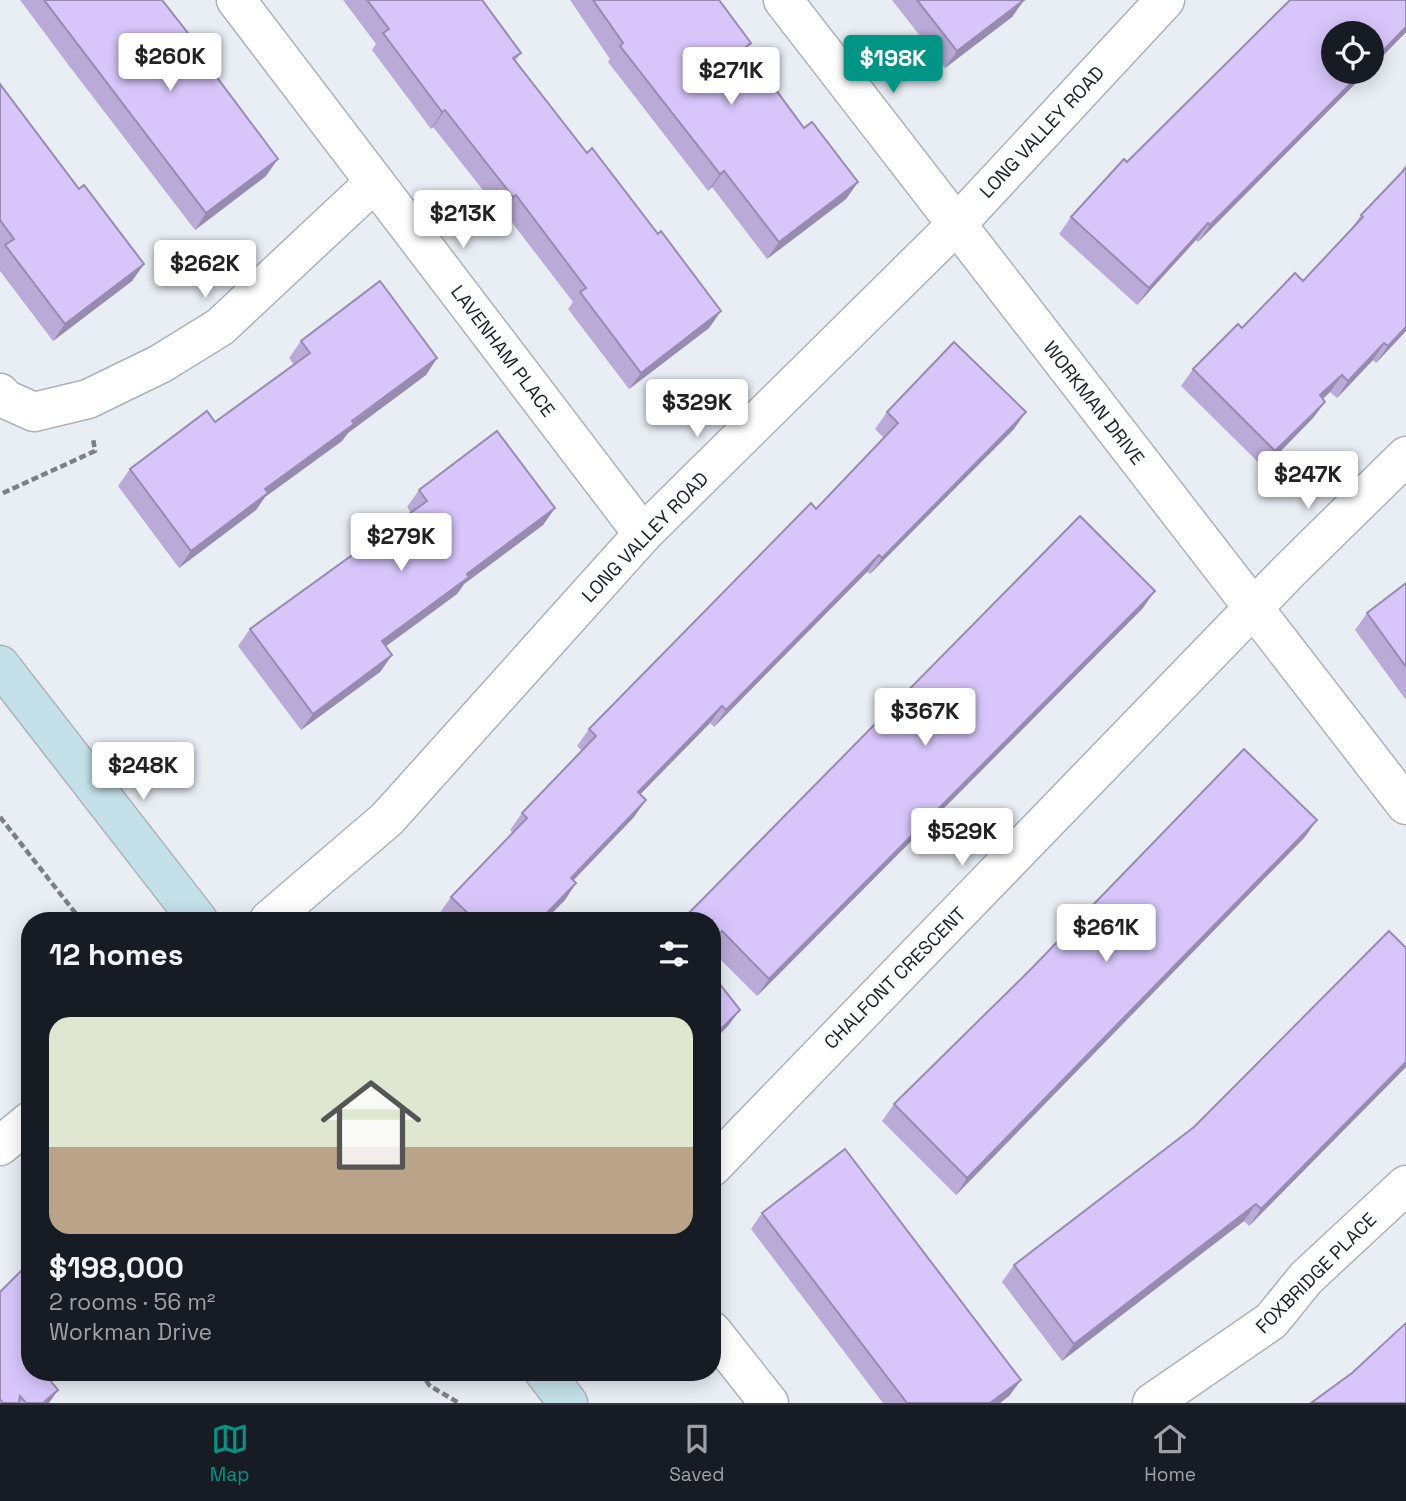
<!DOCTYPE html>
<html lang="en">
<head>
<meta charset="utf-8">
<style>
  body { margin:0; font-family:"Space Grotesk",sans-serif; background:#20242c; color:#f1f3f6; height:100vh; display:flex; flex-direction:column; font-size:26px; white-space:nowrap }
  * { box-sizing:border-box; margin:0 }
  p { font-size:23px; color:#9ea1a6 }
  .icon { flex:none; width:38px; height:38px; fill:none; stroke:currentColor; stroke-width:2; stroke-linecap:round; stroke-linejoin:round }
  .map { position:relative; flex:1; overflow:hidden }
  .panel { position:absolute; left:21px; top:912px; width:700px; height:469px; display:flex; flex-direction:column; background:#171b24; border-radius:28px; box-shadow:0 4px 18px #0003 }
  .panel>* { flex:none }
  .buttons { position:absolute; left:1321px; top:21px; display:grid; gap:14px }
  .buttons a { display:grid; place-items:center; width:63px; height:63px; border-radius:50%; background:#171b24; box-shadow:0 4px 18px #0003; font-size:35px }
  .price { position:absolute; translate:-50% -60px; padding:0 16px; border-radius:7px; background:#fff; color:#222; font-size:23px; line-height:46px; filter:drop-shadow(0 2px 4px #0008) }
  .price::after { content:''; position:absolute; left:50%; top:42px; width:21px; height:16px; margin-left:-10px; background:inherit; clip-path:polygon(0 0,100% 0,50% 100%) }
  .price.active { background:#009584; color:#fff }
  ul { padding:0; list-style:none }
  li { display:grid; align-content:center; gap:14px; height:371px; padding:0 28px }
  li span { display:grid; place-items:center; height:217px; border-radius:21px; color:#555 }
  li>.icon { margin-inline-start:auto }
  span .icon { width:126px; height:126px; fill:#fffc; stroke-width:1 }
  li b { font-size:30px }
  h2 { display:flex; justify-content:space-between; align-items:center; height:84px; padding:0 28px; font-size:30px }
  .dock { display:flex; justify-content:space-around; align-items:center; height:98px; border-top:2px solid #363941; background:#171b24; font-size:19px; color:#9ea1a6 }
  .dock a { display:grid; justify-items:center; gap:4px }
  .dock .active { color:#009584 }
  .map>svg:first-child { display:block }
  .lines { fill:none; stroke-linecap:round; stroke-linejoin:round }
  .minor-casing { stroke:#adb2b8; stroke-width:41 }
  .tertiary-casing { stroke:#adb2b8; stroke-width:41 }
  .secondary-casing { stroke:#adb2b8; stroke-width:41 }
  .path { stroke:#7c8085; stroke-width:4.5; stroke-dasharray:7 3.5; stroke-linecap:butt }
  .minor { stroke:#fff; stroke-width:38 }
  .tertiary { stroke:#fff; stroke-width:38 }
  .secondary { stroke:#c4e0e8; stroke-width:38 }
  .wall { fill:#baaad8 }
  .shaded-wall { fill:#978bb0 }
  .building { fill:#d8c6fb; stroke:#978bb0; stroke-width:2 }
  .labels { text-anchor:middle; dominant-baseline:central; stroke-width:5; stroke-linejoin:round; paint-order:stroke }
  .street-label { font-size:19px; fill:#1c1e21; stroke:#f9fbfe }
</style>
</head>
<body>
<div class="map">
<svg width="1406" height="1403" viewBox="0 0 1406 1403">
  <rect width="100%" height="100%" fill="#e9eef5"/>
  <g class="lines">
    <!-- minor casing -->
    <g class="minor-casing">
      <g id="minor">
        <path d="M 236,0 L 643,534"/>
        <path d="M 0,393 L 5,399 L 34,412 L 88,399 L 160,364 L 220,327 L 374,183"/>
        <path d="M 712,1167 L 1289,571 L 1406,456"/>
        <path d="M 712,1331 L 769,1403"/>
        <path d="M 1152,1403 L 1271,1321 L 1306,1278 L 1406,1185"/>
      </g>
    </g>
    <!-- tertiary casing -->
    <g class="tertiary-casing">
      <g id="tertiary">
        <path d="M 783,0 L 1406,805"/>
        <path d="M 269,920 L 387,819 L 643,534 L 956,225 L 1165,0"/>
        <path d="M 0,1146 L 30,1121"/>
      </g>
    </g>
    <!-- secondary casing -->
    <g class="secondary-casing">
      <g id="secondary">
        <path d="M 0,665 L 198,920"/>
        <path d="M 544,1372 L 568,1403"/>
      </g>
    </g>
    <!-- path -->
    <g class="path">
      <path d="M 3,493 L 95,451 L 93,438"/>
      <path d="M 0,817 L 81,920"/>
      <path d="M 420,1372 L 430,1386 L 459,1403"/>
    </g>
    <!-- minor -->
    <use href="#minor" class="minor"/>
    <!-- tertiary -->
    <use href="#tertiary" class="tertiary"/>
    <!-- secondary -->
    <use href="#secondary" class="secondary"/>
  </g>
  <!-- wall -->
  <g class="wall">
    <path d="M 20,0 L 162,0 L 214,73 L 266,176 L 195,230 L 70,67 Z"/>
    <path d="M 343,0 L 482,0 L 521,53 L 515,61 L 587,153 L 658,234 L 721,311 L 709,328 L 629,389 L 568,309 L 573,302 L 504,212 L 502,214 L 433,127 L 431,129 L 372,50 L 376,44 Z"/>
    <path d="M 570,0 L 719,0 L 746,50 L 804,128 L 858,182 L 846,199 L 767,259 L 712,187 L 708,191 L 608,62 L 610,59 Z"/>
    <path d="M 892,0 L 1024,0 L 1012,17 L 945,68 Z"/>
    <path d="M 1406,0 L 1406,32 L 1372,67 L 1334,72 L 1367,72 L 1198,242 L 1196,240 L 1137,305 L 1059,234 L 1071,217 L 1127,162 Z"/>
    <path d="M 0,84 L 79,189 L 144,264 L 132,281 L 53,341 L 0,271 Z"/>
    <path d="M 1406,164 L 1406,331 L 1376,363 L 1373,360 L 1337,398 L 1330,392 L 1323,399 L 1325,402 L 1313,418 L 1264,468 L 1181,386 L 1193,369 L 1242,328 L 1303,281 L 1349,232 L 1361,215 L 1399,175 Z"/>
    <path d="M 301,341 L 437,358 L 426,375 L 348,433 L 342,441 L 265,497 L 256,510 L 179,568 L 118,486 L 130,469 L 215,422 L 294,365 L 289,358 Z"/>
    <path d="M 887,412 L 1014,429 L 870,574 L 867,572 L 714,727 L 710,723 L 640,794 L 634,817 L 574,880 L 576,883 L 565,900 L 545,920 L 446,920 L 439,914 L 451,897 L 513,833 L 510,830 L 522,813 L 582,751 L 577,746 L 589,729 L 816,509 L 884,438 L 875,429 Z"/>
    <path d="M 419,490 L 555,508 L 543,525 L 464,584 L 457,594 L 386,646 L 392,655 L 380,672 L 301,730 L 238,646 L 250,629 L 411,513 L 407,507 Z"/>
    <path d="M 1406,583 L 1406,700 L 1355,630 L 1367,613 Z"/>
    <path d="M 1143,608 L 757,996 L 712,951 L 712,920 Z"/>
    <path d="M 1305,837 L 956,1195 L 882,1121 L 894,1104 Z"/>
    <path d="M 1406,948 L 1406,1067 L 1249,1226 L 1244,1221 L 1062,1361 L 1002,1282 L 1014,1265 L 1194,1127 Z"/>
    <path d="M 762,1213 L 1021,1380 L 1009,1396 L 1000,1403 L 883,1403 L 751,1229 Z"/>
    <path d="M 0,1292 L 49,1379 L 49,1403 L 0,1403 Z"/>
  </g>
  <!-- shaded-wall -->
  <g class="shaded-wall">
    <path d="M 1024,0 L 1012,17 L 945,68 L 957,51 Z"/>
    <path d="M 1406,27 L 1406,32 L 1372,67 L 1372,62 Z"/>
    <path d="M 1362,72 L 1367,72 L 1198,242 L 1210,225 Z"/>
    <path d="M 445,110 L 433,127 L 431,129 L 442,112 Z"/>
    <path d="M 278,159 L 266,176 L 195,230 L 206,213 Z"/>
    <path d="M 724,171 L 712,187 L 708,191 L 720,174 Z"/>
    <path d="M 858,182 L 846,199 L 767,259 L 779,242 Z"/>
    <path d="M 516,195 L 504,212 L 502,214 L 513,197 Z"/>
    <path d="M 1208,223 L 1196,240 L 1137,305 L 1149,288 Z"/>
    <path d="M 144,264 L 132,281 L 53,341 L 65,324 Z"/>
    <path d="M 721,311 L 709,328 L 629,389 L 641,373 Z"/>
    <path d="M 1406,327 L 1406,331 L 1376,363 L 1388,346 Z"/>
    <path d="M 1384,343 L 1373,360 L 1337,398 L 1348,381 Z"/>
    <path d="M 437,358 L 426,375 L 348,433 L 342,441 L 265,497 L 256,510 L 179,568 L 191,551 L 265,489 Z"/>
    <path d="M 1342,375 L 1330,392 L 1308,412 L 1320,395 Z"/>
    <path d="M 1325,402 L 1313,418 L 1264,468 L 1275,451 Z"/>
    <path d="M 1026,412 L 1014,429 L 870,574 L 882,558 Z"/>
    <path d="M 555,508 L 543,525 L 464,584 L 457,594 L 370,658 L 382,641 L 467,574 Z"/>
    <path d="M 879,555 L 867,572 L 714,727 L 726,710 Z"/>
    <path d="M 1155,591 L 1143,608 L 757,996 L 769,979 Z"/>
    <path d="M 392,655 L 380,672 L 301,730 L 313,714 Z"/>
    <path d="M 722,706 L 710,723 L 626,809 L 638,792 Z"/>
    <path d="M 646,800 L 634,817 L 559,895 L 571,878 Z"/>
    <path d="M 1317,820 L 1305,837 L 956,1195 L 967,1178 Z"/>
    <path d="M 576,883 L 565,900 L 545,920 L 540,920 Z"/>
    <path d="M 722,931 L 712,945 L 712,940 Z"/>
    <path d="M 740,1010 L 728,1026 L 712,1042 L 712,1038 Z"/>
    <path d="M 1406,1062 L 1406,1067 L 1249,1226 L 1261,1209 Z"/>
    <path d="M 1256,1204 L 1244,1221 L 1062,1361 L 1074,1344 Z"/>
    <path d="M 50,1372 L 56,1372 L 35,1392 L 46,1375 Z"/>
    <path d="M 1021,1380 L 1009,1396 L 1000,1403 L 990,1403 Z"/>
    <path d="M 58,1390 L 49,1403 L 43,1403 Z"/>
  </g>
  <!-- building -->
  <g class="building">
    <path d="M 44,0 L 162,0 L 216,69 L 213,72 L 278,159 L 206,213 Z"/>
    <path d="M 367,0 L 482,0 L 521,53 L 513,58 L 587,153 L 592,148 L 658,234 L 661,231 L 721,311 L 641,373 L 580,292 L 586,288 L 516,195 L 513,197 L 445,110 L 442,112 L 383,33 L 389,29 Z"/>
    <path d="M 593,0 L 719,0 L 751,43 L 745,48 L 804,128 L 812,122 L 858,182 L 779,242 L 724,171 L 720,174 L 620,46 L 623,43 Z"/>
    <path d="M 917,0 L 1024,0 L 957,51 Z"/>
    <path d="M 1290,0 L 1406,0 L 1406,27 L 1372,62 L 1372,33 L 1334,33 L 1334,72 L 1362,72 L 1210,225 L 1208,223 L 1149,288 L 1071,217 L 1124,159 L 1127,162 Z"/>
    <path d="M 0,84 L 79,189 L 84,185 L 144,264 L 65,324 L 5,245 L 14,239 L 0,220 Z"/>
    <path d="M 1406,168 L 1406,327 L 1388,346 L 1384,343 L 1348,381 L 1342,375 L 1320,395 L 1325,402 L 1275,451 L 1193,369 L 1238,324 L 1242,328 L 1295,273 L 1303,281 L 1363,217 L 1361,215 Z"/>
    <path d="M 380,281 L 437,358 L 352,421 L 354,424 L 265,489 L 268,493 L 191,551 L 130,469 L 207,411 L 215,422 L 310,353 L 301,341 Z"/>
    <path d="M 954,342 L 1026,412 L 882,558 L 879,555 L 726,710 L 722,706 L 638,792 L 646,800 L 571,878 L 576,883 L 540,920 L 475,920 L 451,897 L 527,818 L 522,813 L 596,736 L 589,729 L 811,503 L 816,509 L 898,423 L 887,412 Z"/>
    <path d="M 497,431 L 555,508 L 467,574 L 469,577 L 382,641 L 392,655 L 313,714 L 250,629 L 427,501 L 419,490 Z"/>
    <path d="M 1080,516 L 1155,591 L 769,979 L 722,931 L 712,940 L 712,920 L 682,920 Z"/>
    <path d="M 1406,583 L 1406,667 L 1367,613 Z"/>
    <path d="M 1244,749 L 1317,820 L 967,1178 L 894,1104 L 1031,969 Z"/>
    <path d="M 1389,931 L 1406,948 L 1406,1062 L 1261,1209 L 1256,1204 L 1074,1344 L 1014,1265 L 1194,1127 Z"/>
    <path d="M 712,974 L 740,1010 L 712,1038 Z"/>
    <path d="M 845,1149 L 1021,1380 L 990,1403 L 907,1403 L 762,1213 Z"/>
    <path d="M 30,1262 L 30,1372 L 50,1372 L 46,1375 L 58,1390 L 43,1403 L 26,1403 L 20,1396 L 19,1403 L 3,1403 L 0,1399 L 0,1292 Z"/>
    <path d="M 1406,1323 L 1406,1403 L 1311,1403 L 1352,1373 Z"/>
  </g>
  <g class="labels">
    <!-- street labels -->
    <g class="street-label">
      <text transform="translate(1042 132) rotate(-47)">LONG VALLEY ROAD</text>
      <text transform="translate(503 351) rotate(53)">LAVENHAM PLACE</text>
      <text transform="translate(1094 403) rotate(52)">WORKMAN DRIVE</text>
      <text transform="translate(645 537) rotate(-46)">LONG VALLEY ROAD</text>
      <text transform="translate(895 978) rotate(-45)">CHALFONT CRESCENT</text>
      <text transform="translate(1316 1273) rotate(-45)">FOXBRIDGE PLACE</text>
    </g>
  </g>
</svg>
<div class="buttons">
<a><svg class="icon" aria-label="locate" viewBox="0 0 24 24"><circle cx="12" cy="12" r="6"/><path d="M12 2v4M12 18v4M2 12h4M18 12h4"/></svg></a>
</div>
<b class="price" style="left:170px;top:93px">$260K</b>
<b class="price active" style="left:893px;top:95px">$198K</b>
<b class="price" style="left:731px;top:107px">$271K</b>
<b class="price" style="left:463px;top:250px">$213K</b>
<b class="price" style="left:205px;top:300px">$262K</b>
<b class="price" style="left:697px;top:439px">$329K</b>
<b class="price" style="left:1308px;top:511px">$247K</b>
<b class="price" style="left:401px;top:573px">$279K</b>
<b class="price" style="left:925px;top:748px">$367K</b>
<b class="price" style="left:143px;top:802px">$248K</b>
<b class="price" style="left:962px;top:868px">$529K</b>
<b class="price" style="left:1106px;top:964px">$261K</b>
<section class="panel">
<h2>12 homes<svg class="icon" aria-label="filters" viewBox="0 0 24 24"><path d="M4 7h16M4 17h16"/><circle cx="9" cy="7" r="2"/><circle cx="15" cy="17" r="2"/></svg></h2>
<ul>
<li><span style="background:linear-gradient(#dfe7d0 60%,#b9a48a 0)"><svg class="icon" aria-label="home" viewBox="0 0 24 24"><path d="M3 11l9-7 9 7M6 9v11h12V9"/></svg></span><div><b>$198,000</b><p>2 rooms · 56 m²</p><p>Workman Drive</p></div></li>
</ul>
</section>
</div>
<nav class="dock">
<a class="active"><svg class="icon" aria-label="map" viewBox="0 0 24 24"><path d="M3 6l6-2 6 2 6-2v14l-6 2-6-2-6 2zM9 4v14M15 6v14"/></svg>Map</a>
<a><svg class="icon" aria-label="saved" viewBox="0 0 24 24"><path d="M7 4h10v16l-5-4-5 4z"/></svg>Saved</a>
<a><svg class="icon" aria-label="home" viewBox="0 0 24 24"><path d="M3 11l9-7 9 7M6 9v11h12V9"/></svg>Home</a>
</nav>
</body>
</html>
